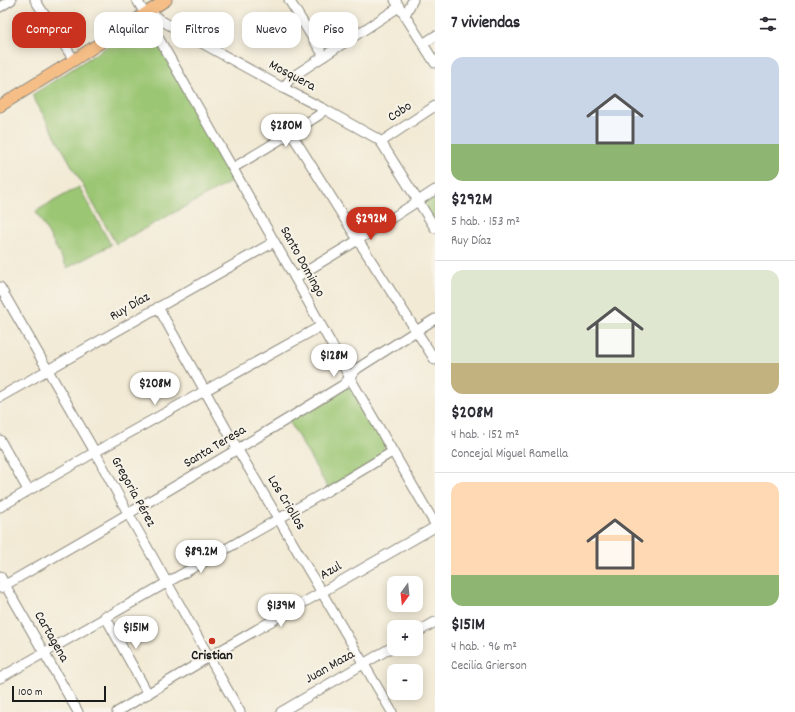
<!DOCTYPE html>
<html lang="es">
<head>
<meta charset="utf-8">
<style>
  body { margin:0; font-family:Dekko,sans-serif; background:#f7f7f7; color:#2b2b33; height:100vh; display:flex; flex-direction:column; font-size:15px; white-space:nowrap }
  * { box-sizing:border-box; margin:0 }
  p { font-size:13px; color:#7c7c81 }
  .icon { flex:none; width:22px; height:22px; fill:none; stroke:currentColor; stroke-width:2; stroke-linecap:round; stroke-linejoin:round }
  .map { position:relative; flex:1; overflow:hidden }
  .drawer { display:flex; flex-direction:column; background:#fff; width:360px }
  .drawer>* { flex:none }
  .top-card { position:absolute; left:12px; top:12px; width:363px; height:36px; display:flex; gap:8px }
  .needle { width:26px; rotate:195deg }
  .controls { position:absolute; left:387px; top:576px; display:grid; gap:8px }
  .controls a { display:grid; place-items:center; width:36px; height:36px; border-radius:8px; background:#fff; box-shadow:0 2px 10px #0003; font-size:20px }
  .scale { position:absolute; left:12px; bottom:10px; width:94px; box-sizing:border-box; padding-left:4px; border:2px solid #1c1c1c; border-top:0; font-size:11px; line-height:14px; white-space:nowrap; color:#1c1c1c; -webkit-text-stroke:3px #f7f3e8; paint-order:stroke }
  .price { position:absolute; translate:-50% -34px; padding:0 9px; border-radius:14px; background:#fff; color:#222; font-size:13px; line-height:26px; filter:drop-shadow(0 1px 2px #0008) }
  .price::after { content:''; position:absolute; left:50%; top:24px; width:12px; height:9px; margin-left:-6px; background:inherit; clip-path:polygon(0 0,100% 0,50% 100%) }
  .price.active { background:#c8321e; color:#fff }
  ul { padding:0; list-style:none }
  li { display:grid; align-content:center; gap:8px; height:212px; padding:0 16px }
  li+li { border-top:1px solid #e1e1e2 }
  li span { display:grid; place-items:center; height:124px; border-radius:12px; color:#555 }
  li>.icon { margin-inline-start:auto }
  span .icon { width:72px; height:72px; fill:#fffc; stroke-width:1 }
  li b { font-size:17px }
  h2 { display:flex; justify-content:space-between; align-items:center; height:48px; padding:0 16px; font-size:17px }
  .pill { padding:0 14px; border-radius:12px; background:#fff; box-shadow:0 2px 10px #0003; font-size:14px; line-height:36px }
  .pill.active { background:#c8321e; color:#fff }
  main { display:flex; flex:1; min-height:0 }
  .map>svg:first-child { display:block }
  .grass { fill:#9bc673; stroke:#5c7148 }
  .park { fill:url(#park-dots); stroke:#5c7148 }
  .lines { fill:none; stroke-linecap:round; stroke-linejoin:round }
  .minor-casing { stroke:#878378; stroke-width:11 }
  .major-casing { stroke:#878378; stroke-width:13 }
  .minor { stroke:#fff; stroke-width:9 }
  .major { stroke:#f6be87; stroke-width:11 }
  .poi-dot { fill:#c8321e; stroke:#f7f3e8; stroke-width:1.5 }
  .labels { text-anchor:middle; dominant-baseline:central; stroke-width:4; stroke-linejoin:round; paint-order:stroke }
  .street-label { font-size:14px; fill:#1c1c1c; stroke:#f7f3e8 }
  .poi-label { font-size:14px; font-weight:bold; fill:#1c1c1c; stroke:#f7f3e8 }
</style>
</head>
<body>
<main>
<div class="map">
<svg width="435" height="712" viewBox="0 0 435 712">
  <defs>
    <pattern id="park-dots" width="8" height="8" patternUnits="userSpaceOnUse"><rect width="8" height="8" fill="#9bc673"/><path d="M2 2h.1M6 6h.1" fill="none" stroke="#85aa63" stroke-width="1.8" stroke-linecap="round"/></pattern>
  </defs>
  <rect width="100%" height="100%" fill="#f7f3e8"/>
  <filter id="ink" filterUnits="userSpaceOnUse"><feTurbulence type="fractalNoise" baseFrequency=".025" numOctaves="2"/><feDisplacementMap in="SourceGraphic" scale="8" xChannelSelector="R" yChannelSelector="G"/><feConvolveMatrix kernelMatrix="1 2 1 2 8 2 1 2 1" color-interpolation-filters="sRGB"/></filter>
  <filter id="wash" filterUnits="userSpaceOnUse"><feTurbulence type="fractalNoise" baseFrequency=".012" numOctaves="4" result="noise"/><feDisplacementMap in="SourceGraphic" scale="16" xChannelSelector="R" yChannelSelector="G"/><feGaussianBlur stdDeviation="0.9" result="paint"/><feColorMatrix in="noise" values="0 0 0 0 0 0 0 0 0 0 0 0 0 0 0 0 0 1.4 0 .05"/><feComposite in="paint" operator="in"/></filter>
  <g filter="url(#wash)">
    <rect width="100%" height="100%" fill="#f2ead5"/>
    <!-- grass -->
    <g class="grass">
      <path d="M 145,22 L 238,178 L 116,244 L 32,95 Z"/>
      <path d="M 79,187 L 111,245 L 67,268 L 36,211 Z"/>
      <path d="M 350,378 L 392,452 L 329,490 L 288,419 Z"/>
    </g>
    <!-- park -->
    <path class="park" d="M 435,190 L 435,228 L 418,201 Z"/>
  </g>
  <g filter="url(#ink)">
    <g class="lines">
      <!-- minor casing -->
      <g class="minor-casing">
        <g id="minor">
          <path d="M 35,0 L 74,60"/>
          <path d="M 137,0 L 295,278 L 350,378 L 435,524"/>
          <path d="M 289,0 L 324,56"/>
          <path d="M 395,0 L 435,63"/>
          <path d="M 0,7 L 11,0"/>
          <path d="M 149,11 L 160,20 L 171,26 L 283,88 L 324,109 L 376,138 L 381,142 L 435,228"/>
          <path d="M 405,15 L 413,0"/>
          <path d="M 423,44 L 435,36"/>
          <path d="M 283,88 L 292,77 L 399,7"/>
          <path d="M 291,133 L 358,240 L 435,360"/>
          <path d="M 381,142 L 435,106"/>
          <path d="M 233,168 L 291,133 L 319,115 L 324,109"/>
          <path d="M 295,278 L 358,240 L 435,190"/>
          <path d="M 0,287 L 95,452 L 129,515 L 240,712"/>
          <path d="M 158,307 L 238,450 L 392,712"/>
          <path d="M 0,397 L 274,242"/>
          <path d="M 0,440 L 28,490"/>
          <path d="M 0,507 L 95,452 L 321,326"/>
          <path d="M 0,576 L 78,712"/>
          <path d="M 0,588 C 115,522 230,455 343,385 C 349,380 352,373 358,368 L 435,319"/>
          <path d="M 105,616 L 148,694"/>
          <path d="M 416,633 L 435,622"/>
          <path d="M 0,678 L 329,490 L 392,452"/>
          <path d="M 117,712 L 209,657 L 435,527"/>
          <path d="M 281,712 L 394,646"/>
        </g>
      </g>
      <!-- major casing -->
      <g class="major-casing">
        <path id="major" d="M 0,106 L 74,60 L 166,0"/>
      </g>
      <!-- minor -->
      <use href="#minor" class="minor"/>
      <!-- major -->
      <use href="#major" class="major"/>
    </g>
  </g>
  <!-- markers -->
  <circle class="poi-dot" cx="212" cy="641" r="4"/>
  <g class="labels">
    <!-- street labels -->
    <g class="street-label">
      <text transform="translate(292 76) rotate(28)">Mosquera</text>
      <text transform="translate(400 112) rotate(-33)">Cobo</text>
      <text transform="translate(302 262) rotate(61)">Santo Domingo</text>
      <text transform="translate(130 307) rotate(-30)">Ruy Díaz</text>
      <text transform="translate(215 447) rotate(-31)">Santa Teresa</text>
      <text transform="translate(133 492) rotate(61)">Gregoria Pérez</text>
      <text transform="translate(286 503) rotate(59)">Los Criollos</text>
      <text transform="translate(331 571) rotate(-30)">Azul</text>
      <text transform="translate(51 637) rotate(60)">Cartagena</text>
      <text transform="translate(330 667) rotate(-30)">Juan Maza</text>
    </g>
    <!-- poi labels -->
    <g class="poi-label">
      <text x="212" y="656">Cristian</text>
    </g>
  </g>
</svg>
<div class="controls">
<a><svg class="needle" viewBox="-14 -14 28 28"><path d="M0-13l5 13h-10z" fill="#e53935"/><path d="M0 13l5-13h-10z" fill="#7c7c81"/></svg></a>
<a>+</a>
<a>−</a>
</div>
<div class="scale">100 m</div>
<b class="price" style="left:286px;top:148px">$280M</b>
<b class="price active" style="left:371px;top:241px">$292M</b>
<b class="price" style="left:334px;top:378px">$128M</b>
<b class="price" style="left:155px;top:406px">$208M</b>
<b class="price" style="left:201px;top:574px">$89.2M</b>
<b class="price" style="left:281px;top:628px">$139M</b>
<b class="price" style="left:136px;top:650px">$151M</b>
<div class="top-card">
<a class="pill active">Comprar</a>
<a class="pill">Alquilar</a>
<a class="pill">Filtros</a>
<a class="pill">Nuevo</a>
<a class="pill">Piso</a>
</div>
</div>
<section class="drawer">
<h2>7 viviendas<svg class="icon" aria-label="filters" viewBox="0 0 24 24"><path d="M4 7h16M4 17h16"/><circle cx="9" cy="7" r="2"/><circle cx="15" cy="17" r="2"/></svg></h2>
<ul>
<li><span style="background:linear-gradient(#c9d6e8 70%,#8fb573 0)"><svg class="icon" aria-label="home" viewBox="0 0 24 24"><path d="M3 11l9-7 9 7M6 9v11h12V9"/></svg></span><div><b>$292M</b><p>5 hab. · 153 m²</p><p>Ruy Díaz</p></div></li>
<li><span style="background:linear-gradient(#dfe7d0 75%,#c2b280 0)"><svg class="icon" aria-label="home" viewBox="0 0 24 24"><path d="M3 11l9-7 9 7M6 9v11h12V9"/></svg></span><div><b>$208M</b><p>4 hab. · 152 m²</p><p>Concejal Miguel Ramella</p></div></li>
<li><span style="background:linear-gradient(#ffd9b3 75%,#8fb573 0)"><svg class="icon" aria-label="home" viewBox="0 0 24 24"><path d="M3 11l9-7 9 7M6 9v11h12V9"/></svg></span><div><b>$151M</b><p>4 hab. · 96 m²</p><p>Cecilia Grierson</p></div></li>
</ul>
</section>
</main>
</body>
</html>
